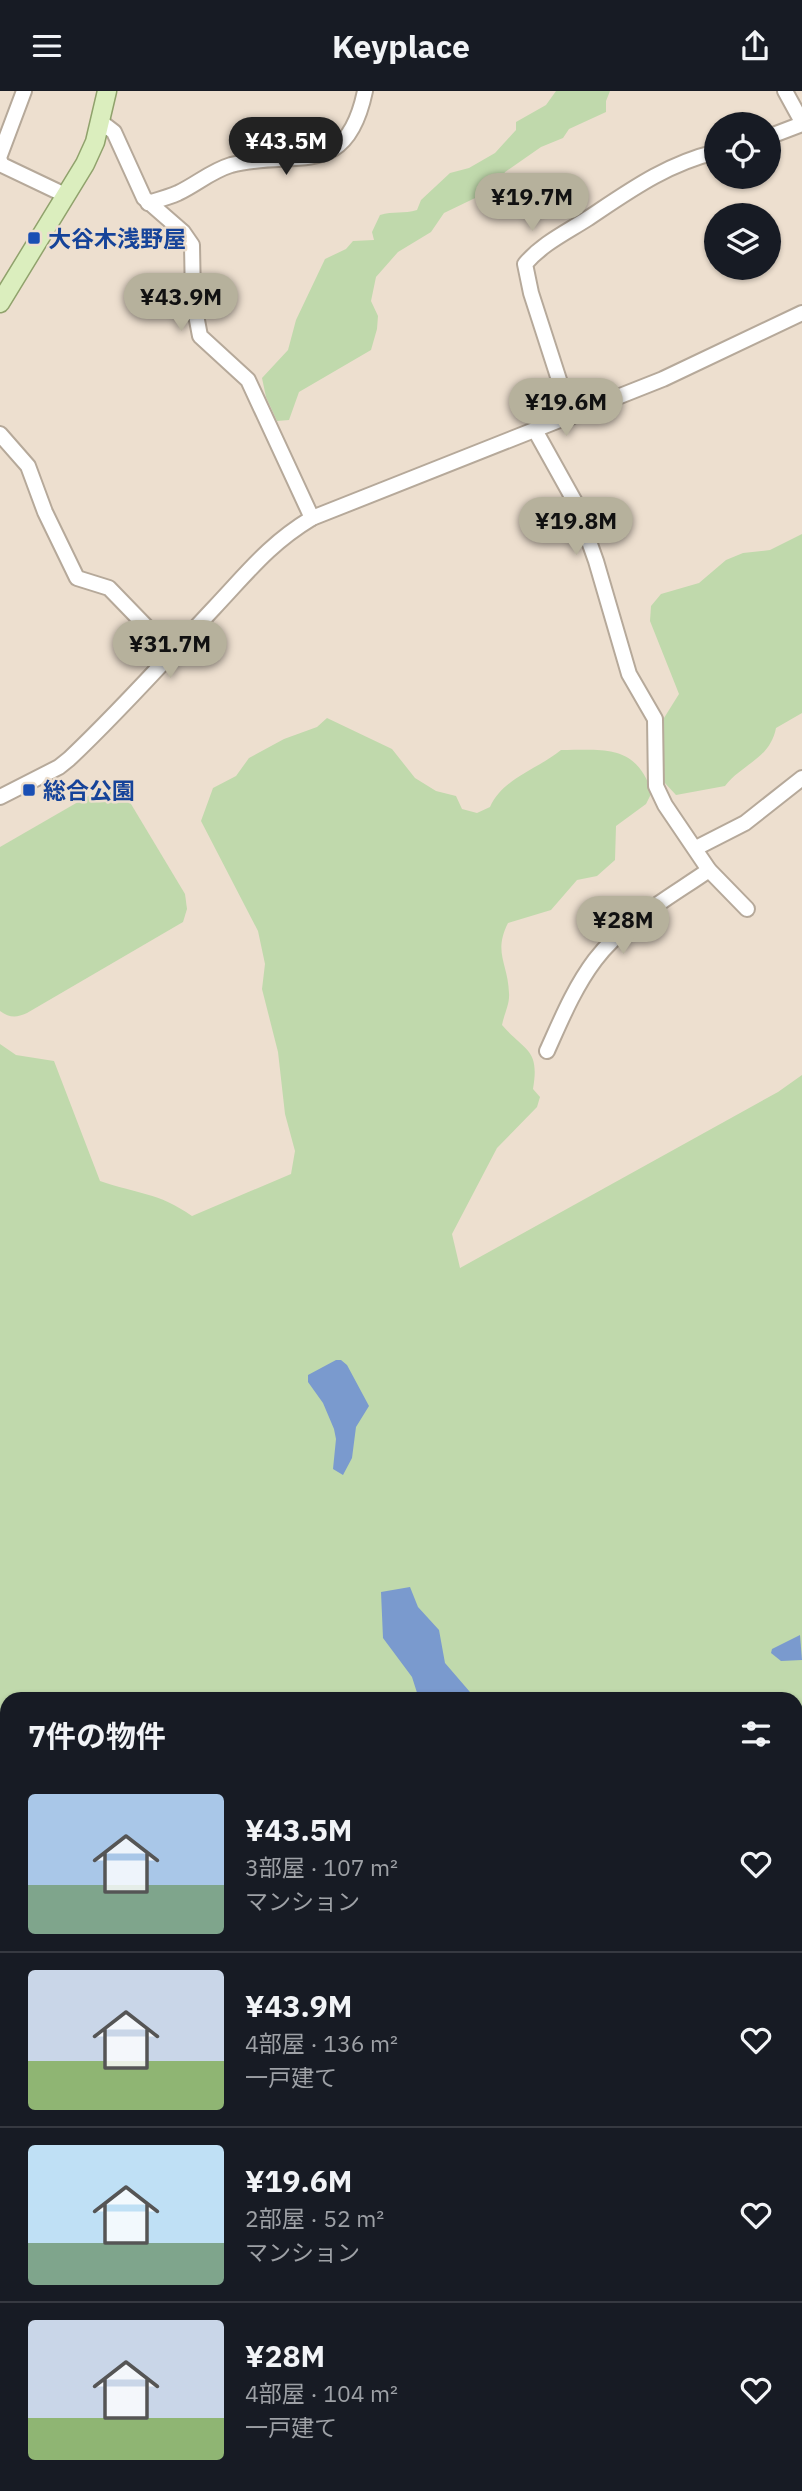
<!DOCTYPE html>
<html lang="ja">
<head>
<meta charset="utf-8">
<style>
  body { margin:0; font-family:"IBM Plex Sans","Noto Sans JP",sans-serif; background:#242831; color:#f1f3f6; height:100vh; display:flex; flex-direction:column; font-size:26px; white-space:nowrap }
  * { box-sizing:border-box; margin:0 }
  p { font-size:23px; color:#9ea1a6 }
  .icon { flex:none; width:38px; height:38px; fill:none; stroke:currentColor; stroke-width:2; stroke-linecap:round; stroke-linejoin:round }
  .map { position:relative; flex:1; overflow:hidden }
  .drawer { position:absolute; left:0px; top:1601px; width:803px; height:800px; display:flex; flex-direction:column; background:#171b24; border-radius:21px 21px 0 0; box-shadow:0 2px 5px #0004 }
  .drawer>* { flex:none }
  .controls { position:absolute; left:704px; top:21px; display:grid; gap:14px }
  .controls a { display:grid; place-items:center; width:77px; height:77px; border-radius:50%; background:#171b24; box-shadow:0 2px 5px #0004; font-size:35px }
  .price { position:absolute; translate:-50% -60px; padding:0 16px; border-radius:24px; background:#b6b19c; color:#111; font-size:23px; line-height:46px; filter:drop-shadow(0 2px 4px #0008) }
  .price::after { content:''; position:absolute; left:50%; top:42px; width:21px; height:16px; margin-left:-10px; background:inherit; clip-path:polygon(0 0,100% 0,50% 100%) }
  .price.selected { background:#222; color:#fff }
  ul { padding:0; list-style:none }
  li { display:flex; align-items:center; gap:21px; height:175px; padding:0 28px }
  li+li { border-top:2px solid #363941 }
  li span { display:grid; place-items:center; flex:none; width:196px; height:140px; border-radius:7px; color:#555 }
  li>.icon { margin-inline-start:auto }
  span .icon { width:84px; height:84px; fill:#fffc; stroke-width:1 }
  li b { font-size:30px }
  h2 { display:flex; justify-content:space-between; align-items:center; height:84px; padding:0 28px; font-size:30px }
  header { display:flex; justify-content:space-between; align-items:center; height:91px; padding:0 28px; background:#171b24; font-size:32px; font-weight:700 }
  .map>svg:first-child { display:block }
  .green { fill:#c0d9ac }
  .water { fill:#7a9ace }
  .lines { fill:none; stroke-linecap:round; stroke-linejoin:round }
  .stream { stroke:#7a9ace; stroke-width:3.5 }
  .minor-casing { stroke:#b6a99a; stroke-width:18 }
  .major-casing { stroke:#90a26c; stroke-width:21 }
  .minor { stroke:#fff; stroke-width:14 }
  .major { stroke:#dbeebe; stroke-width:18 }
  .transit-dot { fill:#1a4fb4; stroke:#eddfcf; stroke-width:2.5 }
  .labels { text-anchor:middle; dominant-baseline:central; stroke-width:5; stroke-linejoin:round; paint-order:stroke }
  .transit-label { font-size:23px; font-weight:bold; fill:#164399; stroke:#eddfcf; text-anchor:start }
</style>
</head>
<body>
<header><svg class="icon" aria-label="menu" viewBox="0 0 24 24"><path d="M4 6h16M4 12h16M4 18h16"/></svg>Keyplace<svg class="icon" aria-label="share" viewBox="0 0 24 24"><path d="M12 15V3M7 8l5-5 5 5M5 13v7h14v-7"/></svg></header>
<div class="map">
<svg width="802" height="2400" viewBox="0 0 802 2400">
  <rect width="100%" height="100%" fill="#eddfcf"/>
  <!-- green -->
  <g class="green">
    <path d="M 556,0 L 610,0 L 606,10 L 606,21 L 569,38 L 563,47 L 541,56 L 505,81 L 498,96 L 444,122 L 431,141 L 398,161 L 376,186 L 371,210 L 378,225 L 377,238 L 371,259 L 299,301 L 289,329 L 277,330 L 266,306 L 262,287 L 288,259 L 296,229 L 325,168 L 346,158 L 353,150 L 374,149 L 372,141 L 380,124 C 393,120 404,123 417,119 L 421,109 L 450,82 L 469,77 L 495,62 L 516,39 L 516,31 L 546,14 Z"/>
    <path d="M 802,443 L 802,622 L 776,637 C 770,668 743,672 725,695 L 676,704 L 663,690 L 660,661 L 664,627 L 679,603 L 650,530 L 651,515 L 661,503 L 699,492 L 726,469 L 743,462 L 770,459 Z"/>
    <path d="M 327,627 L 392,658 L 415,687 L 436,700 L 456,705 L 462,718 L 477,722 L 490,716 C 503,687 538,678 561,659 C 606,659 635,653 652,701 L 646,713 L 616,735 L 615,769 L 597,785 L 577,789 L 551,819 L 508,832 C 493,862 508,872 509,902 C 510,913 504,923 502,934 C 525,961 540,957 533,998 L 540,1006 L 537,1016 L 497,1057 L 452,1143 L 460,1177 L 778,1001 L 802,984 L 802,2336 L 796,2336 L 796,1608 L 7,1608 L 7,2116 L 0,2116 L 0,953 L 16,964 L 54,970 L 100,1090 C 137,1103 158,1101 192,1125 L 291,1083 L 295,1060 L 285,1023 L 278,961 L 262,898 L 265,873 L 258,840 L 201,730 L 213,697 L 236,685 L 249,667 L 284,648 L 317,636 Z"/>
    <path d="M 104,696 L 120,698 L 125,703 L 185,803 L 187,818 L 183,831 L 27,922 C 16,927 10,927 0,920 L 0,756 Z"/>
    <path d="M 0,2119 L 7,2119 L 7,2394 L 189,2394 L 183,2400 L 0,2400 Z"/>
    <path d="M 264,2394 L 495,2394 L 479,2400 L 267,2400 Z"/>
    <path d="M 541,2394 L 747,2394 L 754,2400 L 542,2400 Z"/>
  </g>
  <!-- water -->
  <g class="water">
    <path d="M 336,1269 L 341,1269 L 347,1274 L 369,1315 L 356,1336 L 352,1367 L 343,1384 L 333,1378 L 336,1348 L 334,1338 L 323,1312 L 308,1291 L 308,1284 Z"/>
    <path d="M 410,1496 L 418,1516 L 439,1539 L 445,1572 L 476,1608 L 419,1608 L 412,1586 L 383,1547 L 381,1501 Z"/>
    <path d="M 800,1544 L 802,1569 L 781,1570 L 771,1562 L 772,1558 Z"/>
  </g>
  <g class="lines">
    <!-- stream -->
    <g class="stream">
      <path d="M 796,2268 L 802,2269"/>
      <path d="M 120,2394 L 126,2400"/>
    </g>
    <!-- minor casing -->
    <g class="minor-casing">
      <g id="minor">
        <path d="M 785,0 L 802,31"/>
        <path d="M 101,31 L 114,41 L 144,107 L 183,141 L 192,154 L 193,208 L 200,245 L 248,289 L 312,427"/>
        <path d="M 768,46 L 802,33"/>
        <path d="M 0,64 L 24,0"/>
        <path d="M 0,70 L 2,74 L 65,104"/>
        <path d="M 148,112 C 158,109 169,106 178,102 C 197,93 211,80 231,74 C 296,57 346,91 365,0"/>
        <path d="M 571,326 L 531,202 L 525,173 C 542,153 565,142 587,128 C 629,100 666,73 716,61"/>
        <path d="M 536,341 L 575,411 L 596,470 L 629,583 L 655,628 L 656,695 L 665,714 L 709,779 L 747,818"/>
        <path d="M 0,343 L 28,375 L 45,421 L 77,487 L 109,497 L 172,562"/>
        <path d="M 0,706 L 59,676 L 69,668 C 120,620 167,567 214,517 C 248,481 269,453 312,427 L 663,288 L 802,222"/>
        <path d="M 696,757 L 745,732 L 802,687"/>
        <path d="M 547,960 C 561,929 574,897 595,869 C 624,831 670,806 709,779"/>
        <path d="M 796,2193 L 802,2195"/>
      </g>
    </g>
    <!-- major casing -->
    <g class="major-casing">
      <path id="major" d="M 0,212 L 85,73 L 95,51 L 107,0"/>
    </g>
    <!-- minor -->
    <use href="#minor" class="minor"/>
    <!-- major -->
    <use href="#major" class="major"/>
  </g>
  <!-- markers -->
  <g class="transit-dot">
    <rect x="27" y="140" width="14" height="14" rx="3.5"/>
    <rect x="22" y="692" width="14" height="14" rx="3.5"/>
  </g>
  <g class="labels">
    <!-- transit labels -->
    <g class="transit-label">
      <text x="48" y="147">大谷木浅野屋</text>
      <text x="43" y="699">総合公園</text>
    </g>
  </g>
</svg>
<div class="controls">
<a><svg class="icon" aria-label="locate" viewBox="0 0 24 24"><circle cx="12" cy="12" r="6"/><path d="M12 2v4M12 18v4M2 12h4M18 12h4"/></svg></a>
<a><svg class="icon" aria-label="layers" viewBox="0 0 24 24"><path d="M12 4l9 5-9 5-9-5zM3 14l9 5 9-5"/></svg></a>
</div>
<b class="price selected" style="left:286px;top:86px">¥43.5M</b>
<b class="price" style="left:532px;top:142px">¥19.7M</b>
<b class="price" style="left:181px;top:242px">¥43.9M</b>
<b class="price" style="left:566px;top:347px">¥19.6M</b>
<b class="price" style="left:576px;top:466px">¥19.8M</b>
<b class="price" style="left:170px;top:589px">¥31.7M</b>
<b class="price" style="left:623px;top:865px">¥28M</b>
<section class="drawer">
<h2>7件の物件<svg class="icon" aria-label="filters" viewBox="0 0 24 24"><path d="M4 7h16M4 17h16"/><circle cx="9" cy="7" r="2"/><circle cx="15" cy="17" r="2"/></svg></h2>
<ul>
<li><span style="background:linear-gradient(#a9c7e8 65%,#7fa58c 0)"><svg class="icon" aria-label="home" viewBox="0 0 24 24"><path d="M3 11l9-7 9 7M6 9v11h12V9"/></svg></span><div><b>¥43.5M</b><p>3部屋 · 107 m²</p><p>マンション</p></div><svg class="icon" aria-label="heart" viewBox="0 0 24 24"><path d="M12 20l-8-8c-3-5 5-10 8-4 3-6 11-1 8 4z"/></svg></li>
<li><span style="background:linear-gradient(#c9d6e8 65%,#8fb573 0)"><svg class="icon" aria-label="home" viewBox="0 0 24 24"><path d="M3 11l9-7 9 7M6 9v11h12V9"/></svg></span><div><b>¥43.9M</b><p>4部屋 · 136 m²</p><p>一戸建て</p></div><svg class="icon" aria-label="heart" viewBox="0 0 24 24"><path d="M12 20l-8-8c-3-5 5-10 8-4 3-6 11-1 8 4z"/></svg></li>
<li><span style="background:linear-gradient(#bfe0f5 70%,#7fa58c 0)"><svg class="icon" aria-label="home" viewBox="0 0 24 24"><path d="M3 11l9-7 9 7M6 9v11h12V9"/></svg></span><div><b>¥19.6M</b><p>2部屋 · 52 m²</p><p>マンション</p></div><svg class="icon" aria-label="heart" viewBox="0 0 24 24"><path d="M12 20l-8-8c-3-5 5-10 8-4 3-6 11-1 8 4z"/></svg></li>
<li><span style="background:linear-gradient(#c9d6e8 70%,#8fb573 0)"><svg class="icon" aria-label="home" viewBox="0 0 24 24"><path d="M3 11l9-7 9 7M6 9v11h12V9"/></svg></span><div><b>¥28M</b><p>4部屋 · 104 m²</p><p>一戸建て</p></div><svg class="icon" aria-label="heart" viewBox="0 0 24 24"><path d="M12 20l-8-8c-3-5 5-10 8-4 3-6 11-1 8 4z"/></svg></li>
</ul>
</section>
</div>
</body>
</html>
